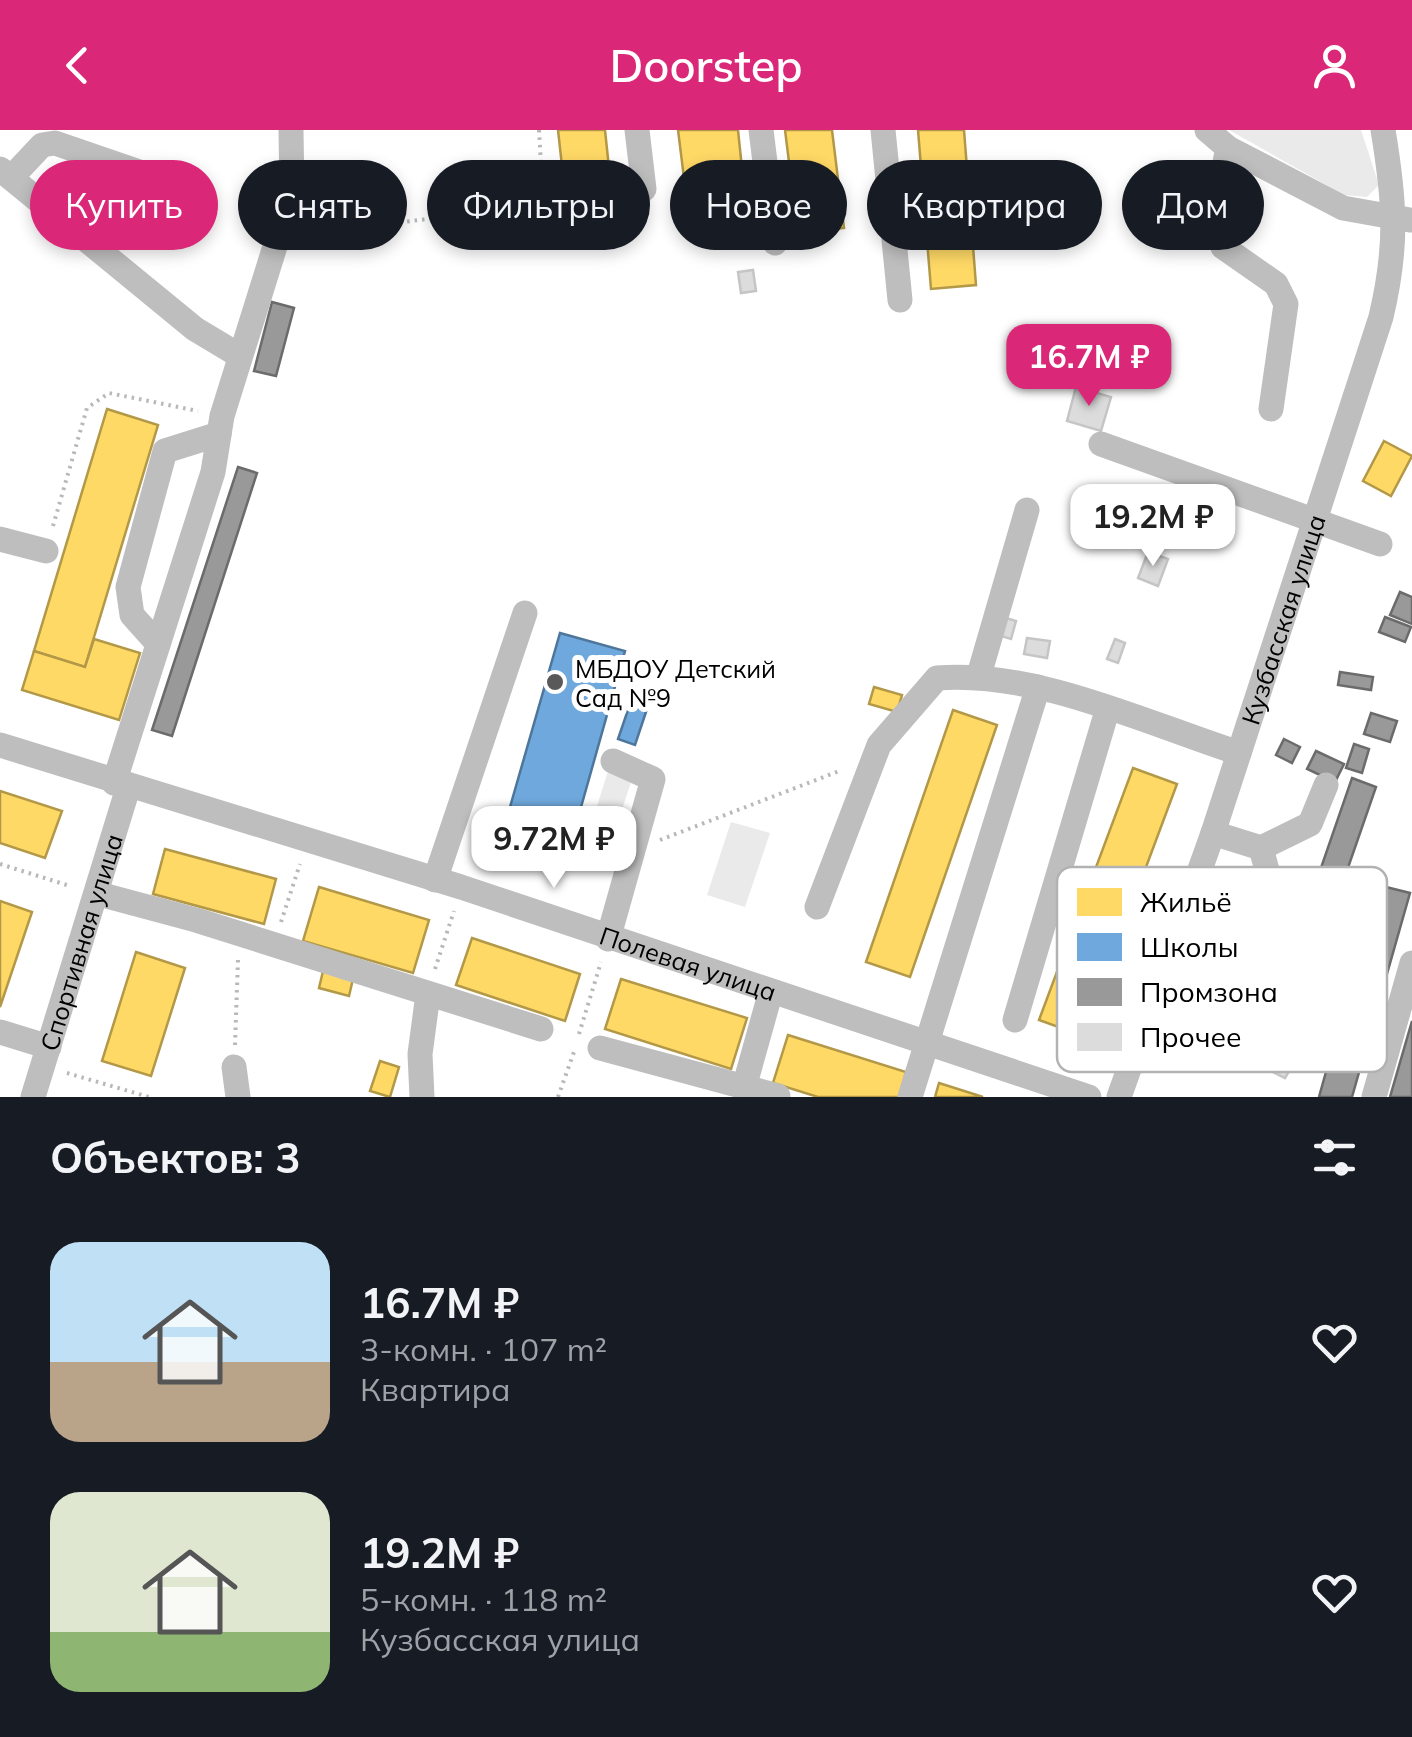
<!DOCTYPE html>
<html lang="ru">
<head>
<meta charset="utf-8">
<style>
  body { margin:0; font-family:Mulish,sans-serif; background:#20242c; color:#f1f3f6; height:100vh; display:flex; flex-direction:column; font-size:38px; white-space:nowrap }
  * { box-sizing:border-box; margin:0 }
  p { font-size:32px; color:#9ea1a6 }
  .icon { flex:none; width:55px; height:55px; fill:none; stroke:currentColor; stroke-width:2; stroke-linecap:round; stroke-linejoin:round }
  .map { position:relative; height:967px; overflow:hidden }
  .details { display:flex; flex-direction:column; background:#171b24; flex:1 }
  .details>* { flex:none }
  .hud { position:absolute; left:30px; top:30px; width:1352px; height:90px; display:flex; gap:20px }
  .price { position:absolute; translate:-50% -85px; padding:0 22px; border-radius:20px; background:#fff; color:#222; font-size:32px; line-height:65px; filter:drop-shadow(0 2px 5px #0008) }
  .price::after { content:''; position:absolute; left:50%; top:60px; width:30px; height:22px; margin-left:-15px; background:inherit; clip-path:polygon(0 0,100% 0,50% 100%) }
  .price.selected { background:#db2777; color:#fff }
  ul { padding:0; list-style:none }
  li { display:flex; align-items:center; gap:30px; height:250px; padding:0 50px }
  li span { display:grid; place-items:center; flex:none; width:280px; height:200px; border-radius:30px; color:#555 }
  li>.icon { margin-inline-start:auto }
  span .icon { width:120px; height:120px; fill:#fffc; stroke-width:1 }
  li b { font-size:42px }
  h2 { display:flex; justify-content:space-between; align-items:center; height:120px; padding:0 50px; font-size:42px }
  .chip { padding:0 35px; border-radius:45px; background:#171b24; box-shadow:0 5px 15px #0003; font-size:35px; line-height:90px }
  .chip.selected { background:#db2777; color:#fff }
  header { display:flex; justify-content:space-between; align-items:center; height:130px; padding:0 50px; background:#db2777; color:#fff; font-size:45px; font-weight:600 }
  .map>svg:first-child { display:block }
  .green { fill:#eaeaea }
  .homes { fill:#ffd966; stroke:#b29847; stroke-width:2.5 }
  .schools { fill:#6fa8dc; stroke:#4e769a; stroke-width:2.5 }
  .industry { fill:#999; stroke:#6b6b6b; stroke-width:2.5 }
  .building { fill:#dcdcdc; stroke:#c5c5c5; stroke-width:2.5 }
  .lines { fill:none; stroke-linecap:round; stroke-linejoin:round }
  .path { stroke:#b8b8b8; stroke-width:4; stroke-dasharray:2.5 5; stroke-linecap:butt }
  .minor { stroke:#bebebe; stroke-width:25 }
  .poi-dot { fill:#595959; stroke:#fff; stroke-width:4 }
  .labels { text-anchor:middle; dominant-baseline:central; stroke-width:10; stroke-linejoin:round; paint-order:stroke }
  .street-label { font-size:25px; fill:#000; stroke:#fff }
  .poi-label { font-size:25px; fill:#000; stroke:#fff; text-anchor:start }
  .key { fill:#fff; stroke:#b2b2b2; stroke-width:2.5 }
  .key-label { font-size:28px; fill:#000 }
</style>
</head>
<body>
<header><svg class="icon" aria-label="back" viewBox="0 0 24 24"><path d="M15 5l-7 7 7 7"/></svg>Doorstep<svg class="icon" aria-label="person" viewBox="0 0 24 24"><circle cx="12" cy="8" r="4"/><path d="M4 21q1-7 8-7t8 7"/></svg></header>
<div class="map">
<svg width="1412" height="967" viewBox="0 0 1412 967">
  <rect width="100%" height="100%" fill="#fff"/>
  <!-- green -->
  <g class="green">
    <path d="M 1229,0 L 1361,0 L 1379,55 L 1367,67 L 1344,65 Z"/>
    <path d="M 749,79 L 750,116 L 708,119 L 706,81 Z"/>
    <path d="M 609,638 L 633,646 L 609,719 L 586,711 Z"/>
    <path d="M 731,692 L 770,703 L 745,777 L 707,765 Z"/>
  </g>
  <!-- homes -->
  <g class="homes">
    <path d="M 558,0 L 605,0 L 611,57 L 565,63 Z"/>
    <path d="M 678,0 L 738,0 L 743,48 L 685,56 Z"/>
    <path d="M 785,0 L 832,0 L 844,98 L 798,104 Z"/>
    <path d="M 918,0 L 964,0 L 976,155 L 931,159 Z"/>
    <path d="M 107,279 L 158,295 L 85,537 L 34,521 Z"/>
    <path d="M 1384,311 L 1412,326 L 1391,366 L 1363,351 Z"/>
    <path d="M 94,509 L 140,523 L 119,590 L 22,560 L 34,521 L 85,537 Z"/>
    <path d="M 874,557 L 902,565 L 897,582 L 869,574 Z"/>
    <path d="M 953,580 L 997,595 L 910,847 L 866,832 Z"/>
    <path d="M 1133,638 L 1177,654 L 1083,906 L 1039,890 Z"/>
    <path d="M 0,661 L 62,681 L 45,728 L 0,713 Z"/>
    <path d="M 165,719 L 276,749 L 264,794 L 153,764 Z"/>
    <path d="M 319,757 L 429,790 L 413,843 L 303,811 Z"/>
    <path d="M 0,771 L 32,782 L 0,877 Z"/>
    <path d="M 472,808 L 580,844 L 565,891 L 456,855 Z"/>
    <path d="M 136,822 L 185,838 L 151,946 L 102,931 Z"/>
    <path d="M 323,841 L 353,849 L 349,866 L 319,858 Z"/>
    <path d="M 621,849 L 747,888 L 731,939 L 605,899 Z"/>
    <path d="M 788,905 L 906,942 L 899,967 L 818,967 L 773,953 Z"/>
    <path d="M 380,931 L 399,937 L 390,967 L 370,961 Z"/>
    <path d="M 939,953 L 983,967 L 935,967 Z"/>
  </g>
  <!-- schools -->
  <g class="schools">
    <path d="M 560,503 L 625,521 L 574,702 L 508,684 Z"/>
    <path d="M 631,571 L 648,576 L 635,615 L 618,609 Z"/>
  </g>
  <!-- industry -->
  <g class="industry">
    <path d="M 272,172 L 294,178 L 276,246 L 254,241 Z"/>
    <path d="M 238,337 L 257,343 L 172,606 L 152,600 Z"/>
    <path d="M 1400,462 L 1412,467 L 1412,494 L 1390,485 Z"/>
    <path d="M 1385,487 L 1411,497 L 1405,512 L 1379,502 Z"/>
    <path d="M 1340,542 L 1373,547 L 1371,560 L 1338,555 Z"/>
    <path d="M 1371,583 L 1397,591 L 1390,612 L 1364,604 Z"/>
    <path d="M 1284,609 L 1300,617 L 1292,633 L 1276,625 Z"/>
    <path d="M 1354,614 L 1369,619 L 1362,643 L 1346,638 Z"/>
    <path d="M 1316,621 L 1344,634 L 1335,652 L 1307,639 Z"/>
    <path d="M 1352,648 L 1376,657 L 1299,879 L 1275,871 Z"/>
    <path d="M 1378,755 L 1410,763 L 1352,967 L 1319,967 Z"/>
    <path d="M 1412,891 L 1412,967 L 1390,967 Z"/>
  </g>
  <!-- building -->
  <g class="building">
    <path d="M 753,140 L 756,161 L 741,163 L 738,142 Z"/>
    <path d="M 1076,257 L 1111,267 L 1101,301 L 1067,291 Z"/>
    <path d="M 1148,422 L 1168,429 L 1158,456 L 1138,448 Z"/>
    <path d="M 1006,488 L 1016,491 L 1011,509 L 1001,506 Z"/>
    <path d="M 1027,508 L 1050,511 L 1047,528 L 1024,524 Z"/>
    <path d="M 1115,509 L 1125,513 L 1118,533 L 1107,529 Z"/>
    <path d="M 1279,922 L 1295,931 L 1285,948 L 1269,940 Z"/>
  </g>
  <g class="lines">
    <!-- path -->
    <g class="path">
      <path d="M 539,0 L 542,50 L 551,73 L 620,63"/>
      <path d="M 303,105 L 551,73"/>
      <path d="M 53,396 L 87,278 L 109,263 L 198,281"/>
      <path d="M 660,710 L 842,640"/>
      <path d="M 0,734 L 70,756"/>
      <path d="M 281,792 L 300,734"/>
      <path d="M 435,839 L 454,781"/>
      <path d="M 579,904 L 601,832"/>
      <path d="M 235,915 L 238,830"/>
      <path d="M 67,943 L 149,967"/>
      <path d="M 558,967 L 575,919"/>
    </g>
    <!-- minor -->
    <g class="minor">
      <path d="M 637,0 L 644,59"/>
      <path d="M 761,0 L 775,113"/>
      <path d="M 883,0 L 900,170"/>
      <path d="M 1207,0 L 1228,18 L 1343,78 L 1410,90"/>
      <path d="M 1228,18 L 1222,46 L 1223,117 L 1276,154 L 1286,174 L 1271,279"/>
      <path d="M 0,39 L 195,199 L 240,226"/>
      <path d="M 11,48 L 42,15 L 55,13 L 154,47"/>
      <path d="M 1101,314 L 1380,414"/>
      <path d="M 0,409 L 46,421"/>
      <path d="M 158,514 L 132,485 L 128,457 L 165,321 L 219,304"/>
      <path d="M 979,545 L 1027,380"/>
      <path id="s1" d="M 0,615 L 461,757 L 1089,967"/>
      <path d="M 114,653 L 213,342 L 222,286 L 292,62 L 291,0"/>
      <path d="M 1213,703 L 1261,718 L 1310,694 L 1326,655"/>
      <path d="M 1261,718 L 1286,810"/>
      <path d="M 435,750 L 525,483"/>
      <path d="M 99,764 L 196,790 L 541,899"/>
      <path d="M 817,777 L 879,615 L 937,548 C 1035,540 1146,593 1239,623"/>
      <path d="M 608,809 L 653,649 L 613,631"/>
      <path d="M 1015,890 L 1107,581"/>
      <path d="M 0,902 L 49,917"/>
      <path d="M 600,918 L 778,966"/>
      <path d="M 234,937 L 238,967"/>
      <path d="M 745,954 L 771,861"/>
      <path id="s2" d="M 33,967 L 128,658"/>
      <path d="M 422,967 L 420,924 L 428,864"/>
      <path d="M 910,967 L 1038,557"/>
      <path id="s3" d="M 1119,967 L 1213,703 L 1381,187 C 1398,115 1395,72 1383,0"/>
      <path d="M 1374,967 L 1412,833"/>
    </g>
  </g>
  <!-- markers -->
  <circle class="poi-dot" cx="555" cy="552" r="10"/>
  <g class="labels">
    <!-- street labels -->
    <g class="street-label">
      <text stroke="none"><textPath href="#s3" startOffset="505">Кузбасская улица</textPath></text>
      <text stroke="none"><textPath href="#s2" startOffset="162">Спортивная улица</textPath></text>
      <text stroke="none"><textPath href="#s1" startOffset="722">Полевая улица</textPath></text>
    </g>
    <!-- poi labels -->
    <g class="poi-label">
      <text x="575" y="538">МБДОУ Детский<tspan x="575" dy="29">Сад №9</tspan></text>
    </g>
  </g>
  <!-- legend -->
  <rect x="1057" y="737" width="330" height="205" rx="15" class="key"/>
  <rect x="1077" y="758" width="45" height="28" fill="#ffd966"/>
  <rect x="1077" y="803" width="45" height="28" fill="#6fa8dc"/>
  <rect x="1077" y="848" width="45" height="28" fill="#999"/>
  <rect x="1077" y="893" width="45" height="28" fill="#dcdcdc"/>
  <g class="key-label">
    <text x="1140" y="782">Жильё</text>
    <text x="1140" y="827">Школы</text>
    <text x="1140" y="872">Промзона</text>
    <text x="1140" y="917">Прочее</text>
  </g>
</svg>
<b class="price selected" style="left:1089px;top:279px">16.7M ₽</b>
<b class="price" style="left:1153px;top:439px">19.2M ₽</b>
<b class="price" style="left:554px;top:761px">9.72M ₽</b>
<div class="hud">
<a class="chip selected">Купить</a>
<a class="chip">Снять</a>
<a class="chip">Фильтры</a>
<a class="chip">Новое</a>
<a class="chip">Квартира</a>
<a class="chip">Дом</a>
</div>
</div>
<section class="details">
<h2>Объектов: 3<svg class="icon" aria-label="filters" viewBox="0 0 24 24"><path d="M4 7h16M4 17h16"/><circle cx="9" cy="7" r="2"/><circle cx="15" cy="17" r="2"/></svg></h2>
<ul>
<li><span style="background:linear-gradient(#bfe0f5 60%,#b9a48a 0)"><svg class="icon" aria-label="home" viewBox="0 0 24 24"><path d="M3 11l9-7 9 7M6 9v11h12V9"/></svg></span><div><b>16.7M ₽</b><p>3-комн. · 107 m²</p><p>Квартира</p></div><svg class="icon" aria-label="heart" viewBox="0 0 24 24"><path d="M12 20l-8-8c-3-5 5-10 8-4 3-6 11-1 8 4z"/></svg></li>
<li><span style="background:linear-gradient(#dfe7d0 70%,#8fb573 0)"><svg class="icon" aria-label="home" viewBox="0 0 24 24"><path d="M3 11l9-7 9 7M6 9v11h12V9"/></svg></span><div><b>19.2M ₽</b><p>5-комн. · 118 m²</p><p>Кузбасская улица</p></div><svg class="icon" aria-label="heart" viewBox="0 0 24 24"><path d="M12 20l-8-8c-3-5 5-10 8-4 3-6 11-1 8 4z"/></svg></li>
</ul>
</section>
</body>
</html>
